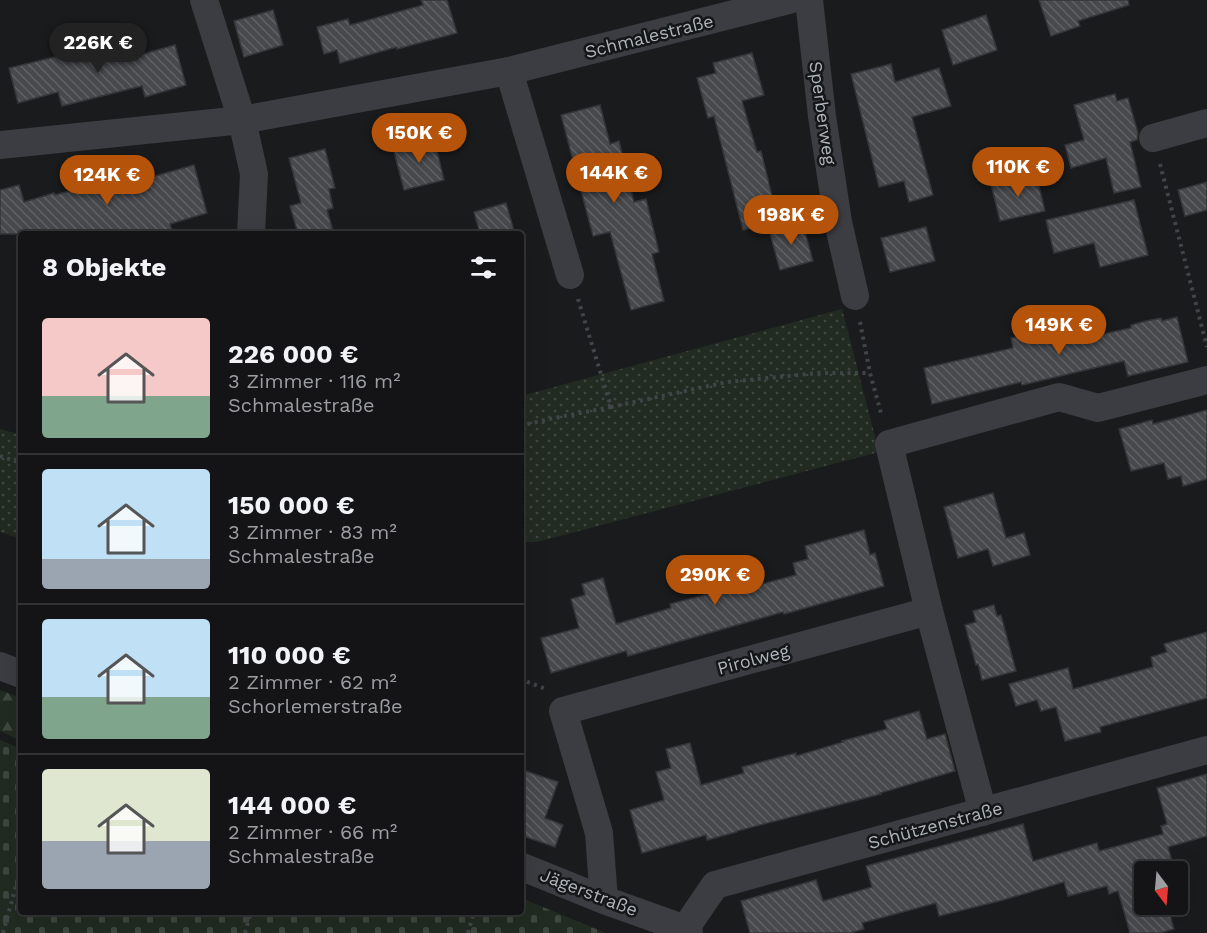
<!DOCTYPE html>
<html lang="de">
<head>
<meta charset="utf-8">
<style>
  body { margin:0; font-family:"Work Sans",sans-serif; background:#1d1d1f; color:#f1f3f6; height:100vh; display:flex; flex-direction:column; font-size:22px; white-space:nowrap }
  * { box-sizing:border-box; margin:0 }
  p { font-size:20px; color:#9d9ea1 }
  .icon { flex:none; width:33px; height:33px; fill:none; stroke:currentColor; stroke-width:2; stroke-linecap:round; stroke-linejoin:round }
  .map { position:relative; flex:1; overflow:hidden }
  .panel { position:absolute; left:18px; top:231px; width:506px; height:684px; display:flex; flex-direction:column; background:#141416; border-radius:6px; box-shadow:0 6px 24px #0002,0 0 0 2px #333335 }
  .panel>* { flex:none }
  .needle { width:39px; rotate:164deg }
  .fabs { position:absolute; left:1134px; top:861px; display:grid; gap:12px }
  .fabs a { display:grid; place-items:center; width:54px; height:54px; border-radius:6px; background:#141416; box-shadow:0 6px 24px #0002,0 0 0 2px #333335; font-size:30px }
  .price { position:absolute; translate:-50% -51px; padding:0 14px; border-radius:21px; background:#b45309; color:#fff; font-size:20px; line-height:39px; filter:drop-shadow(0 2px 3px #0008) }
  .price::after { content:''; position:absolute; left:50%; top:36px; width:18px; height:14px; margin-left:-9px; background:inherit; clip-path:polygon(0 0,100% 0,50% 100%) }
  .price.current { background:#222; color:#fff }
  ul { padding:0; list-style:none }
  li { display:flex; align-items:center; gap:18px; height:150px; padding:0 24px }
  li+li { border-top:2px solid #333335 }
  li span { display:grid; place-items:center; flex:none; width:168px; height:120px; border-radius:6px; color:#555 }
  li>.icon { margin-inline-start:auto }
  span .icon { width:72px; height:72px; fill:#fffc; stroke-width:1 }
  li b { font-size:26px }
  h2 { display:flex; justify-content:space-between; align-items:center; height:72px; padding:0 24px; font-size:26px }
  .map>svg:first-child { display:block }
  .forest { fill:url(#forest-firs) }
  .cemetery { fill:url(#cemetery-stones) }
  .park { fill:url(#park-dots) }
  .building { fill:url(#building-back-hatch); stroke:#343539; stroke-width:1.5 }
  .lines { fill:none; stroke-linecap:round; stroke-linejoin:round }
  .path { stroke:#414549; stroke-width:4; stroke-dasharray:3 4.5; stroke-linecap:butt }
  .minor { stroke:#3b3d42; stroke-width:28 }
  .labels { text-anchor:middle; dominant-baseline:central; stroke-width:5; stroke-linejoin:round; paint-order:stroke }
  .street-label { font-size:18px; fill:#adb4bc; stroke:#151618 }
</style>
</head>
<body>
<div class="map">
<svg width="1207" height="933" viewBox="0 0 1207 933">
  <defs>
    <pattern id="forest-firs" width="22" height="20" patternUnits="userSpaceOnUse" patternTransform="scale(1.5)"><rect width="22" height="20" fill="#222b22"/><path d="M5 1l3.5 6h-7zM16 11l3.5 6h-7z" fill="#3f4740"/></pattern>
    <pattern id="cemetery-stones" width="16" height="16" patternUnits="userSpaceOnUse" patternTransform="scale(1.5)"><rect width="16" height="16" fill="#222b22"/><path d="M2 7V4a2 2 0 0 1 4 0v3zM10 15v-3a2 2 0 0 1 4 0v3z" fill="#3f4740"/></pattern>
    <pattern id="park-dots" width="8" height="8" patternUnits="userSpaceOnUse" patternTransform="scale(1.5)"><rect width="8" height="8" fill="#222b22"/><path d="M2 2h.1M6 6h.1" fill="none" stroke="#3f4740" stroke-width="1.8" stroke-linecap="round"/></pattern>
    <pattern id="building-back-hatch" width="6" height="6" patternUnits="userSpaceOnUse" patternTransform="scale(1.5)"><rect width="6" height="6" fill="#47494d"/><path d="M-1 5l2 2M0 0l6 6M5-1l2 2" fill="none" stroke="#5f6165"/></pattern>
  </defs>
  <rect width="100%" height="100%" fill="#1a1b1d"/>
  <!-- forest -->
  <path class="forest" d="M 0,690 L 21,698 L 21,741 L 0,731 Z"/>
  <!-- cemetery -->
  <path class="cemetery" d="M 0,740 L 21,749 L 21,912 L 520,912 L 521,898 L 606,933 L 0,933 Z"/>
  <!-- park -->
  <g class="park">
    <path d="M 842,309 L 879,452 L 537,542 L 521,542 L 521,396 Z"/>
    <path d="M 0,429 L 21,435 L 21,539 L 0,532 Z"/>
  </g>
  <!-- building -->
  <g class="building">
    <path d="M 421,0 L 447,0 L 457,33 L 397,49 L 397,47 L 340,63 L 337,50 L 324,54 L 317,27 L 348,19 L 350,25 L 423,5 Z"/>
    <path d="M 1039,0 L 1128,0 L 1129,5 L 1078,21 L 1080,26 L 1051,36 Z"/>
    <path d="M 273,10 L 283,45 L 244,57 L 234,21 Z"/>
    <path d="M 986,15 L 997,50 L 953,65 L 942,30 Z"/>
    <path d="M 124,38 L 129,58 L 175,45 L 186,85 L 145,97 L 142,86 L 62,106 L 58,92 L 18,103 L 9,68 L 71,53 Z"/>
    <path d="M 752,53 L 764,95 L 742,101 L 757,152 L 761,151 L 778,220 L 743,230 L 714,116 L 708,118 L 697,78 L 716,73 L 713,63 Z"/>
    <path d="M 891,64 L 895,82 L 939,68 L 951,106 L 912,117 L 933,195 L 909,202 L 904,181 L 879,187 L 851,74 Z"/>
    <path d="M 1115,94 L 1117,101 L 1128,98 L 1138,133 L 1137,140 L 1130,142 L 1141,187 L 1114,193 L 1106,158 L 1071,168 L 1065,145 L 1084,140 L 1074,105 Z"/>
    <path d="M 600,105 L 610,144 L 619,141 L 634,202 L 646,199 L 659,252 L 652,254 L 664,301 L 631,310 L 610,232 L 593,236 L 561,115 Z"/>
    <path d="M 434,138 L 444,180 L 404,190 L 393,148 Z"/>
    <path d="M 325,149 L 335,188 L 329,189 L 333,208 L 327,210 L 334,234 L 298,234 L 290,206 L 301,203 L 289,158 Z"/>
    <path d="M 113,160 L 119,179 L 132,176 L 134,182 L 194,165 L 207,213 L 170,224 L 173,234 L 0,234 L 0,190 L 19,185 L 24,202 L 54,193 L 55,195 L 99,183 Z"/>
    <path d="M 1036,174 L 1045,211 L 1000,221 L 991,184 Z"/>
    <path d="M 1207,182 L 1207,210 L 1185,216 L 1178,190 Z"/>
    <path d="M 1134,200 L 1148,255 L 1100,267 L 1094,243 L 1054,253 L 1046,220 Z"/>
    <path d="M 506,203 L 515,234 L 480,234 L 474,212 Z"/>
    <path d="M 802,221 L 813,261 L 780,270 L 769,230 Z"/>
    <path d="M 926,227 L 935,261 L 890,272 L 881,238 Z"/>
    <path d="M 1067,310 L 1071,324 L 1077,322 L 1080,339 L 1131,328 L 1131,325 L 1146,321 L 1161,318 L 1162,321 L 1177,317 L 1188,362 L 1128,376 L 1124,361 L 1022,385 L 1021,382 L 932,404 L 924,368 L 1013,348 L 1011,338 L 1032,334 L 1028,319 Z"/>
    <path d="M 1207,410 L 1207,479 L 1183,486 L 1181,476 L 1168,479 L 1164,463 L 1131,471 L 1119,429 L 1152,420 L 1153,424 Z"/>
    <path d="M 993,493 L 1006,538 L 1024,533 L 1030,555 L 993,566 L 988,549 L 958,558 L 944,507 Z"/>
    <path d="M 864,530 L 870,555 L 875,553 L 884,586 L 784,614 L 783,612 L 628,656 L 626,651 L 551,673 L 541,638 L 579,628 L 571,599 L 585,595 L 582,584 L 603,578 L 616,624 L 671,608 L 670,604 L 734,587 L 735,591 L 796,575 L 793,563 L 808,559 L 805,546 Z"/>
    <path d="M 994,605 L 997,616 L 1001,615 L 1016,671 L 982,680 L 978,664 L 976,665 L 965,625 L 976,622 L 973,611 Z"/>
    <path d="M 1207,632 L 1207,698 L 1100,727 L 1101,732 L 1065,741 L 1056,707 L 1041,711 L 1037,700 L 1016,706 L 1009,684 L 1068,668 L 1073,689 L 1153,667 L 1151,657 L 1167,652 L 1164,644 Z"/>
    <path d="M 919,711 L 927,739 L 945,734 L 955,771 L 880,793 L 881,794 L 737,831 L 737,832 L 707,840 L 706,835 L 642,853 L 630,810 L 664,800 L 656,772 L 671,768 L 666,749 L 690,743 L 701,785 L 744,773 L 742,767 L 796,753 L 796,756 L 843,742 L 842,741 L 887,729 L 884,721 Z"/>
    <path d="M 520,769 L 558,782 L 545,818 L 563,825 L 555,847 L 520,835 Z"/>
    <path d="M 1207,774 L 1207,836 L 1168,847 L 1175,872 L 1144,872 L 1144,904 L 1167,904 L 1174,929 L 1160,933 L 1130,933 L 1118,891 L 1109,894 L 1107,886 L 1068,896 L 1064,882 L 1003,900 L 939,916 L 936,903 L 862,923 L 864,929 L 850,933 L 750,933 L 741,901 L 816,880 L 823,901 L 872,887 L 866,866 L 1023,824 L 1033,861 L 1097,843 L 1099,851 L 1163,834 L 1161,826 L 1167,824 L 1157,788 Z"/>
  </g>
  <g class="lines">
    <!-- path -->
    <g class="path">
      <path d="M 1160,164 L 1207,347"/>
      <path d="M 578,299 L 611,407 L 727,382 L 818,373 L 870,373"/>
      <path d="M 860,322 L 870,373 L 882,417"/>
      <path d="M 520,426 L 549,419 L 611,407"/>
      <path d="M 0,456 L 21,463"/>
      <path d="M 520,679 L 546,689"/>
      <path d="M 3,933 L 21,868"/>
      <path d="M 245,933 L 251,912"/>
      <path d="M 468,933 L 474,912"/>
    </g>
    <!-- minor -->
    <g class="minor">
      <path d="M 204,0 L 242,120 L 254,174 L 251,234"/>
      <path d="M 809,0 L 822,116 L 838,222 L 855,296"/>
      <path d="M 509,71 L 570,275"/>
      <path d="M 1153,138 L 1207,123"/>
      <path d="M 0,145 L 242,120 L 509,71 L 789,0"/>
      <path d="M 929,611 L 889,444 L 1059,397 L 1098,408 L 1207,380"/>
      <path d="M 0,666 L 21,674"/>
      <path d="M 520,866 L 604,900 L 685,929 L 689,933"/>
      <path d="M 604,900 L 599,833 L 563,711 L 929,611 L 983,812"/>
      <path d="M 685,929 L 715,885 L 1207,750"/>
    </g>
  </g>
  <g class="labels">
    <!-- street labels -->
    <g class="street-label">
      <text transform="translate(649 36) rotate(-14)">Schmalestraße</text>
      <text transform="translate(823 113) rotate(82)">Sperberweg</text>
      <text transform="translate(753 659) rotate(-15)">Pirolweg</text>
      <text transform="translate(935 825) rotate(-15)">Schützenstraße</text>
      <text transform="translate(589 892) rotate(21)">Jägerstraße</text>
    </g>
  </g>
</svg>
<div class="fabs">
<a><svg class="needle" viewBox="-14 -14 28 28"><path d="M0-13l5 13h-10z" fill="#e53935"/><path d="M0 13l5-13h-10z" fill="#9d9ea1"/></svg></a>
</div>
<b class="price current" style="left:98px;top:74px">226K €</b>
<b class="price" style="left:419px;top:164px">150K €</b>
<b class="price" style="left:1018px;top:198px">110K €</b>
<b class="price" style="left:614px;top:204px">144K €</b>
<b class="price" style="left:107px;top:206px">124K €</b>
<b class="price" style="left:791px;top:246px">198K €</b>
<b class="price" style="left:1059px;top:356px">149K €</b>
<b class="price" style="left:715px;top:606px">290K €</b>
<section class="panel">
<h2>8 Objekte<svg class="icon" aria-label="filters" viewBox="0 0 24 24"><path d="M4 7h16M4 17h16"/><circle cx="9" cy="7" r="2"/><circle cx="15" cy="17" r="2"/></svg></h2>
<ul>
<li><span style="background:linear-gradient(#f6c9c9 65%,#7fa58c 0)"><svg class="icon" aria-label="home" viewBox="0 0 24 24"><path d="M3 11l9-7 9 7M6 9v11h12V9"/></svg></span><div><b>226 000 €</b><p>3 Zimmer · 116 m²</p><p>Schmalestraße</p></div></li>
<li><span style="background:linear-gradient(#bfe0f5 75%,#9aa5b1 0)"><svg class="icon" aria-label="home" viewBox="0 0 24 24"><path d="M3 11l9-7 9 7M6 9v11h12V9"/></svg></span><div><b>150 000 €</b><p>3 Zimmer · 83 m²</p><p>Schmalestraße</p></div></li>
<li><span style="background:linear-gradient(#bfe0f5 65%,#7fa58c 0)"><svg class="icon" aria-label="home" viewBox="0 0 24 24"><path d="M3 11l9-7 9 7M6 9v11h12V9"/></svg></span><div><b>110 000 €</b><p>2 Zimmer · 62 m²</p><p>Schorlemerstraße</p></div></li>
<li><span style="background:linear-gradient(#dfe7d0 60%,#9aa5b1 0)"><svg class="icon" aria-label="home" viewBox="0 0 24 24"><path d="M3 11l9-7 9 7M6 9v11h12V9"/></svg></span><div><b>144 000 €</b><p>2 Zimmer · 66 m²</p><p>Schmalestraße</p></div></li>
</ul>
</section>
</div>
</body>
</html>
